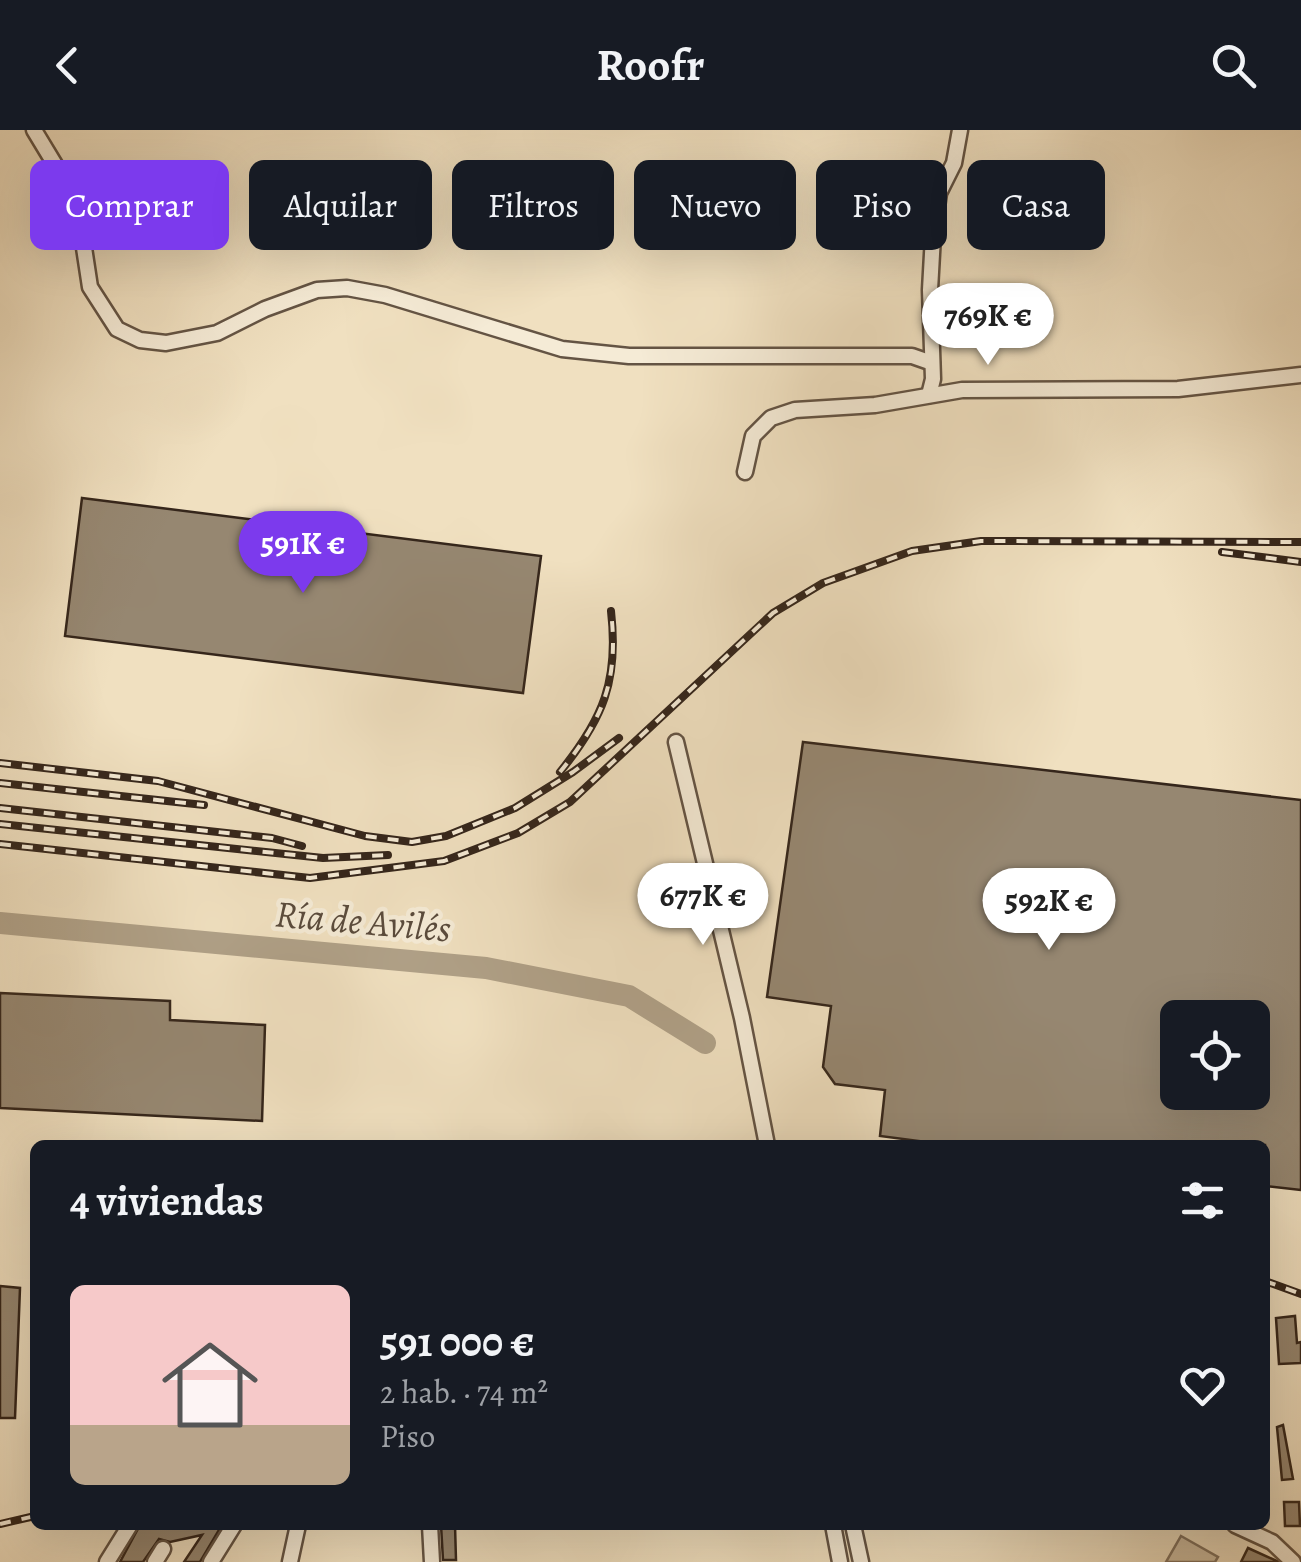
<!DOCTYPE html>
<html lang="es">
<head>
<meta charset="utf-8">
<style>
  body { margin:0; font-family:Alegreya,serif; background:#242831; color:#f1f3f6; height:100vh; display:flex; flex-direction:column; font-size:38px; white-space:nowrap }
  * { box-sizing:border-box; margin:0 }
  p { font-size:32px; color:#9ea1a6 }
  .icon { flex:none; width:55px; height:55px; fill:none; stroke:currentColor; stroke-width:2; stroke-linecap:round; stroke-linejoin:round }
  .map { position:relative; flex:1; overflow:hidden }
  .details { position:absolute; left:30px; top:1010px; width:1240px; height:390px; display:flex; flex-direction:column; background:#171b24; border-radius:15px; box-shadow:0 10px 40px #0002 }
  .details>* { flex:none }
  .top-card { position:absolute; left:30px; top:30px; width:1242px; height:90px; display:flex; gap:20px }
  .tools { position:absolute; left:1160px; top:870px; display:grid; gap:20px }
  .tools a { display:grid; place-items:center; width:110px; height:110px; border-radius:15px; background:#171b24; box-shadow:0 10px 40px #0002; font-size:50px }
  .price { position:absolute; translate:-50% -85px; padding:0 22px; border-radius:35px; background:#fff; color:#222; font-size:32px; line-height:65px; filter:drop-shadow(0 2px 5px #0008) }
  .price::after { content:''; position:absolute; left:50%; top:60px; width:30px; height:22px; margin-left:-15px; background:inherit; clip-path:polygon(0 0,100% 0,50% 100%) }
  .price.on { background:#7c3aed; color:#fff }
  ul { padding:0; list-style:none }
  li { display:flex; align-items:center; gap:30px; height:250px; padding:0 40px }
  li+li { border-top:2px solid #363941 }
  li span { display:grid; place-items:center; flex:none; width:280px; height:200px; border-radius:15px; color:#555 }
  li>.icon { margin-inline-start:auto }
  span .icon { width:120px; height:120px; fill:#fffc; stroke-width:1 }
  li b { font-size:42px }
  h2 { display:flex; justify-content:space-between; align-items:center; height:120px; padding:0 40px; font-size:42px }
  .tag { padding:0 35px; border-radius:15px; background:#171b24; box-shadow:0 10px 40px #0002; font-size:35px; line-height:90px }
  .tag.on { background:#7c3aed; color:#fff }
  header { display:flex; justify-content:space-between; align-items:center; height:130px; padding:0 40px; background:#171b24; font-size:45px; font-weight:600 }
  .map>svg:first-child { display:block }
  .green { fill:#d0c0a4; stroke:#827360; stroke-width:2.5 }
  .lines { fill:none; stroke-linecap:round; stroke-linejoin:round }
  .river { stroke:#b0a188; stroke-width:22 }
  .building { fill:#968771; stroke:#35261b; stroke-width:2.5; fill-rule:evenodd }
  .minor-casing { stroke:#645444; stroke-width:19 }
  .minor { stroke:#f5ebd6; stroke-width:14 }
  .rail-casing { stroke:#35261b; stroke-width:8 }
  .rail { stroke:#f5ebd6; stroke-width:4; stroke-dasharray:11; stroke-linecap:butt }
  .labels { text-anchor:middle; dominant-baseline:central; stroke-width:9; stroke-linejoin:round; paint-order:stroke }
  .water-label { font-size:38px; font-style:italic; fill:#5a4b3c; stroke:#f5ebd6 }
</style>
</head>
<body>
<header><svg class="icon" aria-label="back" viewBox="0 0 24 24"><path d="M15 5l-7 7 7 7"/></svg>Roofr<svg class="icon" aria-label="search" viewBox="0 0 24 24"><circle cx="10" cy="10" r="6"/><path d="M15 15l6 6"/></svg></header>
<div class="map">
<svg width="1301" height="1432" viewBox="0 0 1301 1432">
  <rect width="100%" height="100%" fill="#f0e0c0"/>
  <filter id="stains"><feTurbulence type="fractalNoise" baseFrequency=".002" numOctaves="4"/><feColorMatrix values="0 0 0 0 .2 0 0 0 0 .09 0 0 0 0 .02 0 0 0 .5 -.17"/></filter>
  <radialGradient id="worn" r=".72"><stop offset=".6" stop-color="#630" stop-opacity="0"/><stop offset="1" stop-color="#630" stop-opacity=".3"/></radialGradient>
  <!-- green -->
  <path class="green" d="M 1181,1406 L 1218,1427 L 1215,1432 L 1166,1432 Z"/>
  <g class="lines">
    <!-- river -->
    <path class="river" d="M 0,793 L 486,838 L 629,866 L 705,913"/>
  </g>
  <!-- building -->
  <g class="building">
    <path d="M 82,368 L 541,426 L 523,563 L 65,506 Z"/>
    <path d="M 803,612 L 1301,670 L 1301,1060 L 1265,1056 L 1265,1015 L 949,1015 L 880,1006 L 885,960 L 835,954 L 823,937 L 831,876 L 767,867 ZM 1178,888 L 1252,888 L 1252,962 L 1178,962 Z"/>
    <path d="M 0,863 L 170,871 L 170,890 L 265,895 L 262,991 L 0,978 Z"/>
    <path d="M 0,1156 L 20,1158 L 15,1288 L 0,1288 Z"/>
    <path d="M 1295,1186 L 1297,1213 L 1301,1212 L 1301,1233 L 1279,1234 L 1276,1188 Z"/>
    <path d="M 1283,1295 L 1293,1349 L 1282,1350 L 1277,1297 Z"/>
    <path d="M 1284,1372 L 1299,1372 L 1300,1396 L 1285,1396 Z"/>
    <path d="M 140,1395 L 222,1395 L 200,1432 L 184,1432 L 202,1405 L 170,1412 L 159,1409 L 143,1432 L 120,1432 Z"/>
    <path d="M 441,1395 L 455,1395 L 456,1430 L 443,1430 Z"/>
    <path d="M 1248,1418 L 1277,1431 L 1278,1432 L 1241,1432 Z"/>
  </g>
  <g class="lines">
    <!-- minor casing -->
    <g class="minor-casing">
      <g id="minor">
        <path d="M 34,0 L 57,38 L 81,98 L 90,157 L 117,199 L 140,210 L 166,213 L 217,203 L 265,179 L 317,160 L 347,158 L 385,165 L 562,219 L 629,226 L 912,226 L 932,233"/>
        <path d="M 929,265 L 933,249 L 930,160 L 933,106 L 939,63 L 954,33 L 960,0"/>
        <path d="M 745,342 L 753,306 L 771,288 L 795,280 L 875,275 L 962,260 L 1178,259 L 1301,245"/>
        <path d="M 676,612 L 742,888 L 767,1015"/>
        <path d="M 430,1395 L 432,1432"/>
        <path d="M 833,1395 L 840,1432"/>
        <path d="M 853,1395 L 861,1432"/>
        <path d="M 1235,1395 L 1272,1412 L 1293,1432"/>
        <path d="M 107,1432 L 130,1395"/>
        <path d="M 155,1432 L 163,1419"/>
        <path d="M 211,1432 L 234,1395"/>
        <path d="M 290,1432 L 298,1395"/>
      </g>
    </g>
    <!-- minor -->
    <use href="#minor" class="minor"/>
    <!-- rail casing -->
    <g class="rail-casing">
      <g id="rail">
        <path d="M 1222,422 L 1301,432"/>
        <path d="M 0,633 L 158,651 L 365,706 L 412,712 L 446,706 L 515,678 L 573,642 L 619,608"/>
        <path d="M 560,642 C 603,589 619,551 611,481"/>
        <path d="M 0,653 L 204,675"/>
        <path d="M 0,678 L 272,708 L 302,716"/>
        <path d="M 0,694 L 323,728 L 388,725"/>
        <path d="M 0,714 L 310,748 L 444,731 L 518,703 L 570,672 L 773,483 L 823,453 L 912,421 L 981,411 L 1301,412"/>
        <path d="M 1265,1151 L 1301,1164"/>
        <path d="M 0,1394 L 35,1386"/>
      </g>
    </g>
    <!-- rail -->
    <use href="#rail" class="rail"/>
  </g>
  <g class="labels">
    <!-- water labels -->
    <g class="water-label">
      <text transform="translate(363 791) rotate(5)">Ría de Avilés</text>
    </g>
  </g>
  <rect width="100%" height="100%" filter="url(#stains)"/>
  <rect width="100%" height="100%" fill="url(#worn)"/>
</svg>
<div class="tools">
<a><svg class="icon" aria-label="locate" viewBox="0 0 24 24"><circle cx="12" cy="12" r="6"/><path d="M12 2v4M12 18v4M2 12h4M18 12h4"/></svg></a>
</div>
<b class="price" style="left:988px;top:238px">769K €</b>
<b class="price on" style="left:303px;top:466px">591K €</b>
<b class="price" style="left:703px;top:818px">677K €</b>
<b class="price" style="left:1049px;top:823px">592K €</b>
<div class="top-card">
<a class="tag on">Comprar</a>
<a class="tag">Alquilar</a>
<a class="tag">Filtros</a>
<a class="tag">Nuevo</a>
<a class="tag">Piso</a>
<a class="tag">Casa</a>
</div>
<section class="details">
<h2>4 viviendas<svg class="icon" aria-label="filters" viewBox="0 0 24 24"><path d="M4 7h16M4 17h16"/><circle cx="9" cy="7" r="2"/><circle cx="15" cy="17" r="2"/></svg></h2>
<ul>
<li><span style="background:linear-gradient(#f6c9c9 70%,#b9a48a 0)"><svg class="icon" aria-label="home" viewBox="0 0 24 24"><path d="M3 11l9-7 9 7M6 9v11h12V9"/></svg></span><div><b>591 000 €</b><p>2 hab. · 74 m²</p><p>Piso</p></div><svg class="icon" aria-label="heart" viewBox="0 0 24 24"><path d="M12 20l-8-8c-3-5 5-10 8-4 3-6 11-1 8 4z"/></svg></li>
</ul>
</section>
</div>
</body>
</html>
